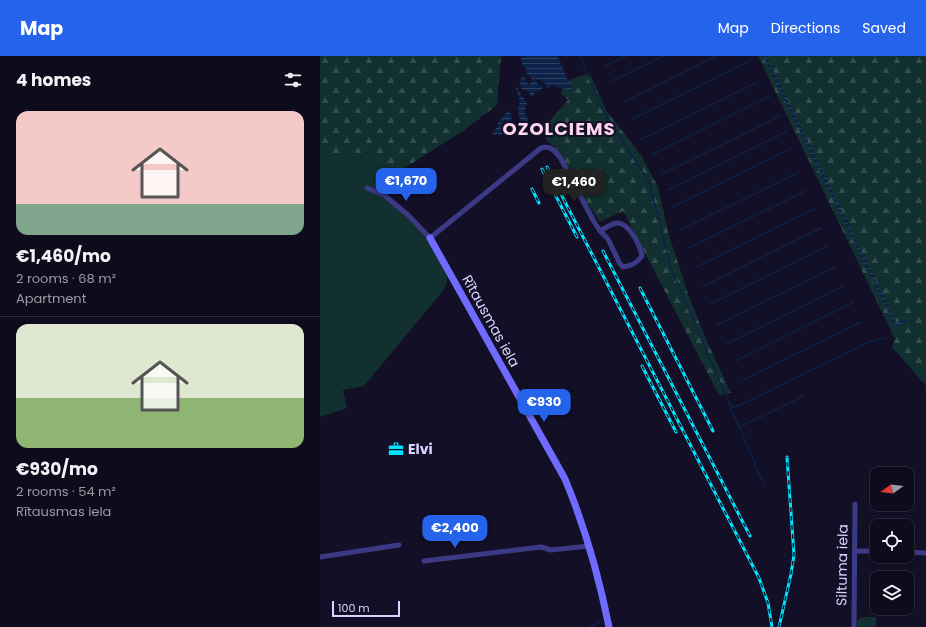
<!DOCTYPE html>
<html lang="en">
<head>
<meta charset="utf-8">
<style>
  body { margin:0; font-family:Poppins,sans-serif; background:#171425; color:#f1f3f6; height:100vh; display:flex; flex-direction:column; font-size:15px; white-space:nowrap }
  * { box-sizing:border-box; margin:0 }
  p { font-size:13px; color:#9b9ba3 }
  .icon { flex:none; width:22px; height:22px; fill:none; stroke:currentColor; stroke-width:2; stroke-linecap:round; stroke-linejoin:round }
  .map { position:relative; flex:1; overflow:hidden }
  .details { display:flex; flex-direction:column; background:#0e0b1c; width:320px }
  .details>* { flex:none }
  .needle { width:26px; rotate:256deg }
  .fabs { position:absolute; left:550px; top:411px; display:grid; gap:8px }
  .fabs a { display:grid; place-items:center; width:44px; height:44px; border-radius:8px; background:#0e0b1c; box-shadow:0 1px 3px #0004,0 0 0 1px #2e2b3b; font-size:20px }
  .scale { position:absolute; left:12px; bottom:10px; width:68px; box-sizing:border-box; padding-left:4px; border:2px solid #d9d4ff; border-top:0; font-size:11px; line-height:14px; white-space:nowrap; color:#d9d4ff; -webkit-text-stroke:3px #130f26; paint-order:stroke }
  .price { position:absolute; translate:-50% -34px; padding:0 9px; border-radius:8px; background:#2563eb; color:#fff; font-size:13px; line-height:26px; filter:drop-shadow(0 1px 2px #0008) }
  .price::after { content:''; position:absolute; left:50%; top:24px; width:12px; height:9px; margin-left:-6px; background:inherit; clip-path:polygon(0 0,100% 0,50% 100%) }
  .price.on { background:#222; color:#fff }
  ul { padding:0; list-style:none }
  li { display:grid; align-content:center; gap:8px; height:212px; padding:0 16px }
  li+li { border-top:1px solid #2e2b3b }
  li span { display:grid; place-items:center; height:124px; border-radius:12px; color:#555 }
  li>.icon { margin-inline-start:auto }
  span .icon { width:72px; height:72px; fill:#fffc; stroke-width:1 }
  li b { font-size:17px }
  h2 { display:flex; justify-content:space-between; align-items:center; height:48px; padding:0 16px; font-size:17px }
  header { display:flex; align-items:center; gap:24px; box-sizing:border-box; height:56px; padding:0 20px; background:#2563eb; color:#fff }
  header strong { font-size:19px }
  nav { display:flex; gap:22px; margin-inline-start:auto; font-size:14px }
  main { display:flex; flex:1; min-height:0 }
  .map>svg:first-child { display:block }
  .grass { fill:#12302f }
  .forest { fill:url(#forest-firs) }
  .water { fill:url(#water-rules) }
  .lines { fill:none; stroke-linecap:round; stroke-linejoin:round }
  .stream { stroke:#0c2248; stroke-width:1.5 }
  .street { stroke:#3d3a85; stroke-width:5 }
  .secondary { stroke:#6f6bff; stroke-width:7 }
  .rail-casing { stroke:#00e5ff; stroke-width:3 }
  .rail { stroke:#130f26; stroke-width:1.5; stroke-dasharray:4.5; stroke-linecap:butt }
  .labels { text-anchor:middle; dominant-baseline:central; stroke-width:4; stroke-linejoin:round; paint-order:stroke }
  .street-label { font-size:14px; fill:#d9d4ff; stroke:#130f26 }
  .poi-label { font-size:14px; font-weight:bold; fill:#d9d4ff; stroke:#130f26; text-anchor:start }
  .district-label { font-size:18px; font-weight:bold; letter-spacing:1px; fill:#ffd6f0; stroke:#130f26 }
</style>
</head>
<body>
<header>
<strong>Map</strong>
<nav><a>Map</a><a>Directions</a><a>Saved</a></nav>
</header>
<main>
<section class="details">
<h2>4 homes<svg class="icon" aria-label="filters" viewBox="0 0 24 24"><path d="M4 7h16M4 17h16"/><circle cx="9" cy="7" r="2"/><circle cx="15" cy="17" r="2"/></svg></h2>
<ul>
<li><span style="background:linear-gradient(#f6c9c9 75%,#7fa58c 0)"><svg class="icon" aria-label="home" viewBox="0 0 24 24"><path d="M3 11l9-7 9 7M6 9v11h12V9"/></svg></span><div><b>€1,460/mo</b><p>2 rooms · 68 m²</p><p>Apartment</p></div></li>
<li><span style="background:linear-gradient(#dfe7d0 60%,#8fb573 0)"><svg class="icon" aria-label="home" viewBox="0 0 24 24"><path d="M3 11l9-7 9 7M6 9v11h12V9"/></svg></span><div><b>€930/mo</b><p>2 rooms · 54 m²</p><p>Rītausmas iela</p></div></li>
</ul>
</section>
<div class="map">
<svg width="606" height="571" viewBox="0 0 606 571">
  <defs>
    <pattern id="forest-firs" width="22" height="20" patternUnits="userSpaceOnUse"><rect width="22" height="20" fill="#12302f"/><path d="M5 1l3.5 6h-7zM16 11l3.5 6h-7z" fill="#344d4e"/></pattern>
    <pattern id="water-rules" width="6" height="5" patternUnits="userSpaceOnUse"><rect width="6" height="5" fill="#0c2248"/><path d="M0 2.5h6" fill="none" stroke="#2f4163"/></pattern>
  </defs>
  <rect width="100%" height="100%" fill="#130f26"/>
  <!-- grass -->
  <g class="grass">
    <path d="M 52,97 L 58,108 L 83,113 L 64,135 L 63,141 L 85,159 L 107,181 L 127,220 L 127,227 L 122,236 L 44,330 L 23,334 L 27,352 L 0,361 L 0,100 Z"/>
    <path d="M 542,561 L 556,561 L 556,571 L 537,571 L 537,564 Z"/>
  </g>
  <!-- forest -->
  <g class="forest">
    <path d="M 0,0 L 181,0 L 177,49 L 143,75 L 83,113 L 57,108 L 51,97 L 0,100 Z"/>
    <path d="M 438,0 L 606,0 L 606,330 L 572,291 L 575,283 Z"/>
    <path d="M 270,18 L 286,54 L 321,99 L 338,131 L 348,176 L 367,235 L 385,281 L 411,337 L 399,339 L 303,155 L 280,166 L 266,145 L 234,90 L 228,86 L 223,77 L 226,69 L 248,44 L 241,37 C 243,23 259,20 270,18 Z"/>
  </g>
  <!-- water -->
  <g class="water">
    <path d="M 201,0 L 204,2 L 206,0 L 237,0 C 243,11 247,23 252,34 L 250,35 L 242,31 L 237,32 L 234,29 L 232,29 L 229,32 L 226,31 L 225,32 L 225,27 L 215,22 L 218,28 L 223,30 L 223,32 L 217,36 L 215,35 L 214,41 L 211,40 L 209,36 L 202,33 L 200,29 L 201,22 L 204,20 L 205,20 L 205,23 L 209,29 L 212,25 L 211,21 L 207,18 L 206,12 L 202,9 Z"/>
    <path d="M 443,0 L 446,0 L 453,14 L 574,262 L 577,267 L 584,261 L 586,266 L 577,270 L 575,270 Z"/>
    <path d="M 197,30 L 201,39 L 207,47 L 204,56 L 206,59 L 210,69 L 208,70 L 200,64 L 198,54 L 200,45 L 196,32 Z"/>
    <path d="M 187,54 L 192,59 L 191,62 L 192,67 L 185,64 L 181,69 L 184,73 L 183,74 L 185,76 L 179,80 L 178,77 L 176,79 L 172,78 L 171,80 L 177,71 L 179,65 L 186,57 Z"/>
  </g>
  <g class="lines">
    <!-- stream -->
    <g class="stream">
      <path d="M 260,0 L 281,51 L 329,126 L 351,212 L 444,429"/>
      <path d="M 284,11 L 306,0"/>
      <path d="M 292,25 L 343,0"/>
      <path d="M 304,46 L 396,0"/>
      <path d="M 312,63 L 430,5"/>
      <path d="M 320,84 L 438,26"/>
      <path d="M 332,99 L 450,40"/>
      <path d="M 342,118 L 460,60"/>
      <path d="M 348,134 L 466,76"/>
      <path d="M 352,151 L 470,93"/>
      <path d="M 361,174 L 479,116"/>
      <path d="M 369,192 L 487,134"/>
      <path d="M 376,211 L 494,153"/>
      <path d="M 383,230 L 501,172"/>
      <path d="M 390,248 L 508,190"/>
      <path d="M 397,269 L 515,211"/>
      <path d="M 406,288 L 524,230"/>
      <path d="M 416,305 L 534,246"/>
      <path d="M 423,324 L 541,266"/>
      <path d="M 410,352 L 420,349 L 549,286 L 565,282"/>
      <path d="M 420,371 L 483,340"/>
      <path d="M 269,571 L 280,566"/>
    </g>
    <!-- street -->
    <g class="street">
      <path d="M 47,132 L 64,139 L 88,159 L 110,182 L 221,92 C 231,89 235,95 241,103 L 273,164 L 280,175 L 288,183 L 300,208 L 303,211 C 312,210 317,207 322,200 C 320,190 310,167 297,167 C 291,168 285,172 280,175"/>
      <path d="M 535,495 L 557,495"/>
      <path d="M 587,496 L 606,497"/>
      <path d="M 0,501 L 79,489"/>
      <path d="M 104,505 L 221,491 L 231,494 L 269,490"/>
      <path d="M 534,571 L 535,448"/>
    </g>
    <!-- secondary -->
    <path class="secondary" d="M 110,182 L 245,423 C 265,471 279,521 289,571"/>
    <!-- rail casing -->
    <g class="rail-casing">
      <g id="rail">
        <path d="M 227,111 L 439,522 L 448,547 L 452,571"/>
        <path d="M 222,113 L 257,181"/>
        <path d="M 212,133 L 219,147"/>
        <path d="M 283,195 L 430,480"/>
        <path d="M 320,232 L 393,375"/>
        <path d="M 322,310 L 356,376"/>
        <path d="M 459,571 L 471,518 L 474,499 L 467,401"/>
      </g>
    </g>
    <!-- rail -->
    <use href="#rail" class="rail"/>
  </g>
  <!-- icons -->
  <defs>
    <g id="office-bare" transform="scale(1.2)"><path d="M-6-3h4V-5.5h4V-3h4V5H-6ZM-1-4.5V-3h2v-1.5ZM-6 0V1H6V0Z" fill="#00e5ff" stroke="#130f26" stroke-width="2.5" paint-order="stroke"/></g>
  </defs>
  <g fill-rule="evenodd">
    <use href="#office-bare" x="76" y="393"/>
  </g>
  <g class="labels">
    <!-- street labels -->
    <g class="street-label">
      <text transform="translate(171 265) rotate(61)">Rītausmas iela</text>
      <text transform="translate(522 509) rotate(-89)">Siltuma iela</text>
    </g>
    <!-- poi labels -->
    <g class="poi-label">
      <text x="88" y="393">Elvi</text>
    </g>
    <!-- district labels -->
    <g class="district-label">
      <text x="239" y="72">OZOLCIEMS</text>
    </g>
  </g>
</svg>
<div class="fabs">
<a><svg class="needle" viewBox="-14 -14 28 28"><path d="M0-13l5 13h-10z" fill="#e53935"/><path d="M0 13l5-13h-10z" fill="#9b9ba3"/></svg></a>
<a><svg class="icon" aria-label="locate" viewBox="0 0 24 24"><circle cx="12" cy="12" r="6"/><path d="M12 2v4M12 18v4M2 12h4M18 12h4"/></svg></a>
<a><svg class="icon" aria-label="layers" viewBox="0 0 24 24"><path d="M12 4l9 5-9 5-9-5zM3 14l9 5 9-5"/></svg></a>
</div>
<div class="scale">100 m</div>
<b class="price" style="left:86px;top:146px">€1,670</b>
<b class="price on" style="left:254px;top:147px">€1,460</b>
<b class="price" style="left:224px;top:367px">€930</b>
<b class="price" style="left:135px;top:493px">€2,400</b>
</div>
</main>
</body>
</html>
